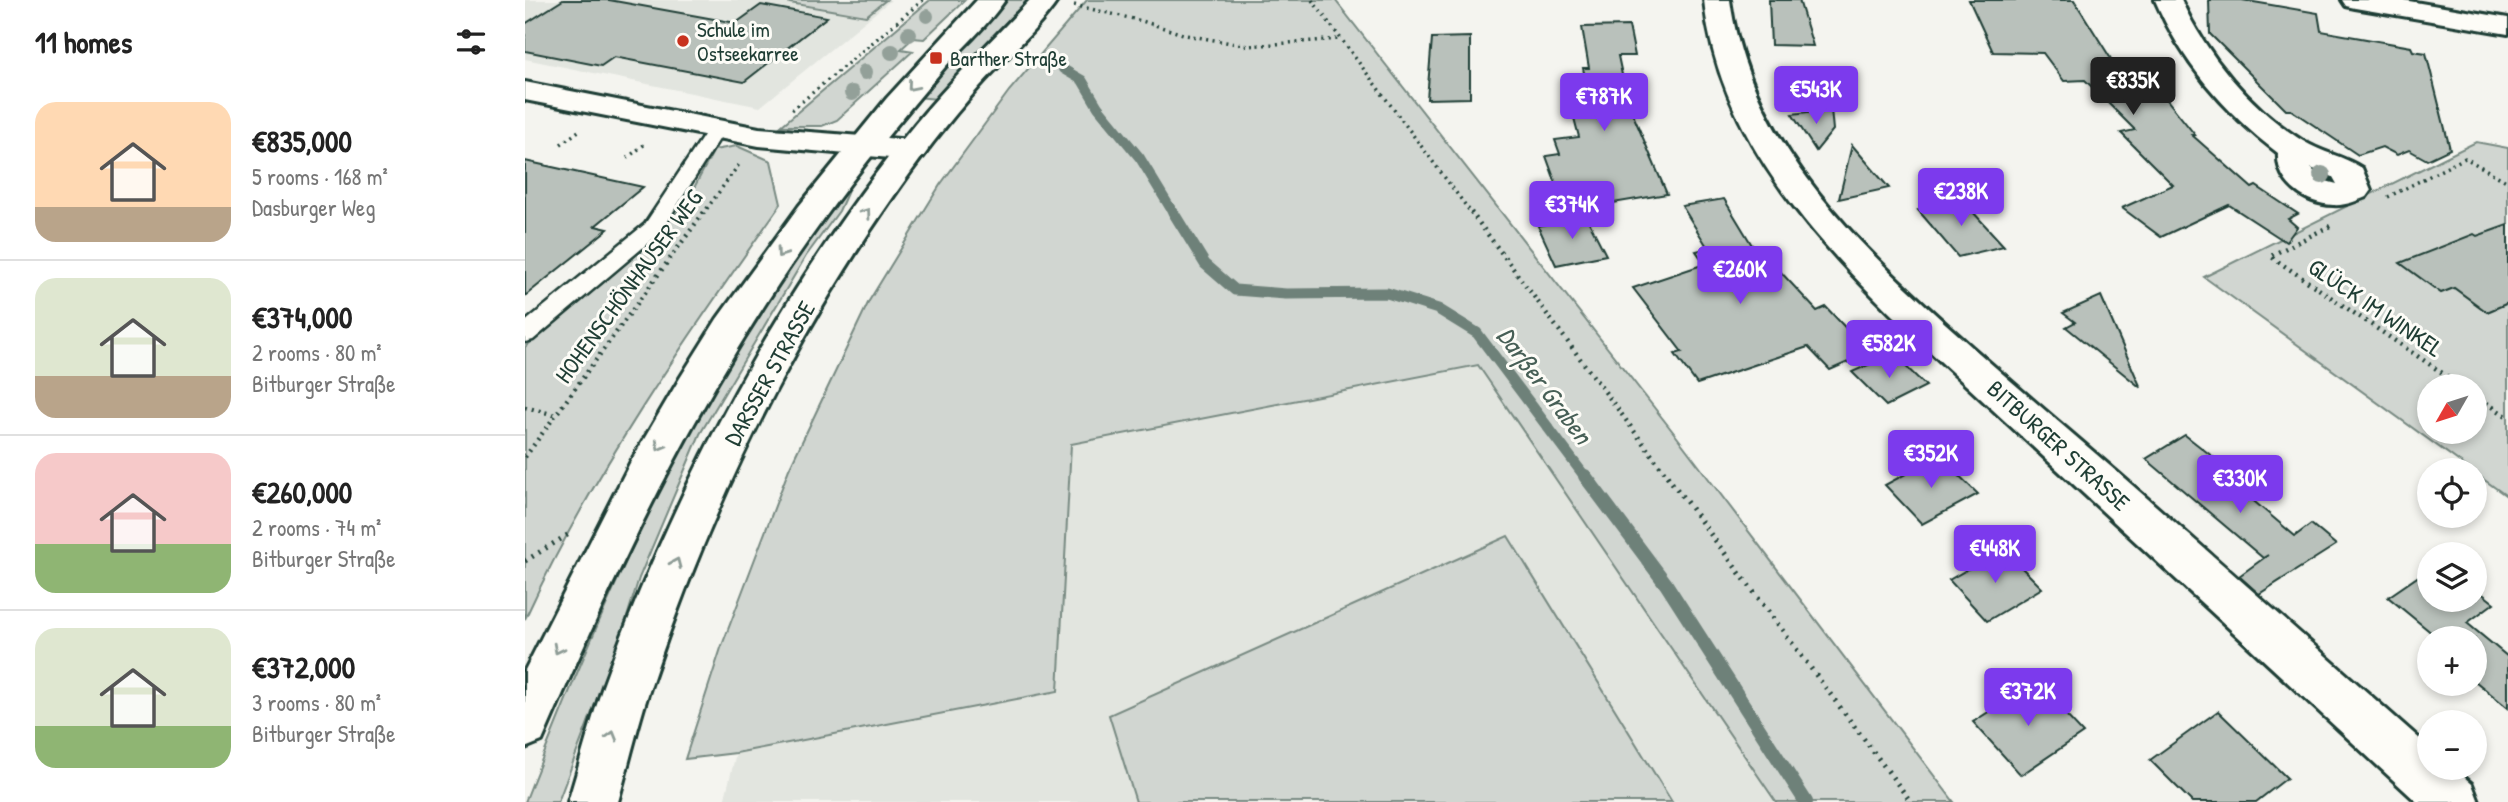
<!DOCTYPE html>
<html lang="en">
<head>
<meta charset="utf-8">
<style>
  body { margin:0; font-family:"Patrick Hand",sans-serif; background:#f2f2f2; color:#222; height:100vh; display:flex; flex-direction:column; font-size:26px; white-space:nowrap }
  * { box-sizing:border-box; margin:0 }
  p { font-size:23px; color:#767676 }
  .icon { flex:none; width:38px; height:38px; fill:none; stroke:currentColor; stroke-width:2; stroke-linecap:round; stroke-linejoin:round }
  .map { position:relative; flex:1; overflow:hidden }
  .side { display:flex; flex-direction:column; background:#fff; width:525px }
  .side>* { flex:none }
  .needle { width:46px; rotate:231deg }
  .tools { position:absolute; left:1892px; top:374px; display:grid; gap:14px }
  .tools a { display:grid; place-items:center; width:70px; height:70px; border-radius:50%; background:#fff; box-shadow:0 4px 10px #0003; font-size:35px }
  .price { position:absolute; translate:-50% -60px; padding:0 16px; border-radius:7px; background:#7c3aed; color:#fff; font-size:23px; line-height:46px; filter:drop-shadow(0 2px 4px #0008) }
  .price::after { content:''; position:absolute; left:50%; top:42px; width:21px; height:16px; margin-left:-10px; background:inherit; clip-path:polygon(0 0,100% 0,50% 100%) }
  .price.current { background:#222; color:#fff }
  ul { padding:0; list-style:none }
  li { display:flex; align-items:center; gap:21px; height:175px; padding:0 35px }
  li+li { border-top:2px solid #e0e0e0 }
  li span { display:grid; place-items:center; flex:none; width:196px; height:140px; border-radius:21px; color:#555 }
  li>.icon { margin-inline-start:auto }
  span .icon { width:84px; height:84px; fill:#fffc; stroke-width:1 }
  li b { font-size:30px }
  h2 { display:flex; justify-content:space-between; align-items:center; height:84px; padding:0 35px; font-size:30px }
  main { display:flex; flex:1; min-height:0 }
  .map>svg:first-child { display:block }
  .built { fill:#e2e5df }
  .green { fill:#d1d6d1; stroke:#788a82; stroke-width:2; fill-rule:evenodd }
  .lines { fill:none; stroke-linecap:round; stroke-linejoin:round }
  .stream-far2 { stroke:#6e8179; stroke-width:10 }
  .stream-far1 { stroke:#6e8179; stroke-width:11 }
  .stream { stroke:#6e8179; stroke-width:14 }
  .building { fill:#b9c1bb; stroke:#1f3d34; stroke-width:2 }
  .lane-casing { stroke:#1f3d34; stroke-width:5 }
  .street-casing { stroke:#1f3d34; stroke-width:6 }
  .secondary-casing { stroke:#1f3d34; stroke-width:6 }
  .path-far2 { stroke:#1f3d34; stroke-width:3.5; stroke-dasharray:2 4.5; stroke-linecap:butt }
  .path-far1 { stroke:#1f3d34; stroke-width:4.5; stroke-dasharray:2 5; stroke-linecap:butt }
  .path { stroke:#1f3d34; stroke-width:5; stroke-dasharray:2 6; stroke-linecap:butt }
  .lane { fill:#fdfcf7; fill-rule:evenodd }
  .street { fill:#fdfcf7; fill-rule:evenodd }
  .secondary { fill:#fdfcf7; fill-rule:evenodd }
  .tree { fill:#93a099 }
  .oneway { stroke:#8e9c96 }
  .poi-dot { fill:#c8321e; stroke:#fdfcf7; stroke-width:2.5 }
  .labels { text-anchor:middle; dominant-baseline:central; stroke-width:6; stroke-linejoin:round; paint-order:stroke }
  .far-poi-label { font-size:21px; fill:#1f3d34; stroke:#fdfcf7; text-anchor:start }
  .street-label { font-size:24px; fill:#1f3d34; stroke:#fdfcf7 }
  .water-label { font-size:26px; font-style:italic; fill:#475f56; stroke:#fdfcf7 }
</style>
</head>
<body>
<main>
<section class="side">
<h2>11 homes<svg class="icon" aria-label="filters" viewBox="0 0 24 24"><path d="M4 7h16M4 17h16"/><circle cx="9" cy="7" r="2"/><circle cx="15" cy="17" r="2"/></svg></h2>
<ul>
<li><span style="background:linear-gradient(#ffd9b3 75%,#b9a48a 0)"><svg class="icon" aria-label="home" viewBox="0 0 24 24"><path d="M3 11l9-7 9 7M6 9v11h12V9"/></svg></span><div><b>€835,000</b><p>5 rooms · 168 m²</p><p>Dasburger Weg</p></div></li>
<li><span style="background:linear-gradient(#dfe7d0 70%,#b9a48a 0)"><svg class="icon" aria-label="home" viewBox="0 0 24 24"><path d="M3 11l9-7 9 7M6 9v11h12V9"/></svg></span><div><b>€374,000</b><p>2 rooms · 80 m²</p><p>Bitburger Straße</p></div></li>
<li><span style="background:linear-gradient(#f6c9c9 65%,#8fb573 0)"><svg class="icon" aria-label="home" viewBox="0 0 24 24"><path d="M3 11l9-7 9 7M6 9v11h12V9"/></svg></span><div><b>€260,000</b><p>2 rooms · 74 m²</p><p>Bitburger Straße</p></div></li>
<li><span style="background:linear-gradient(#dfe7d0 70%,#8fb573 0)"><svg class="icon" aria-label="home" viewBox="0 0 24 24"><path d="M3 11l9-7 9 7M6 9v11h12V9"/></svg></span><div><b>€372,000</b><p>3 rooms · 80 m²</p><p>Bitburger Straße</p></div></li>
</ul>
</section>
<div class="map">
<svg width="1983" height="802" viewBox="0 0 1983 802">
  <rect width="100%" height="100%" fill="#f4f4ef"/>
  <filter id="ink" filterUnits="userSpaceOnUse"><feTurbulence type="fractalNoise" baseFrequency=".0143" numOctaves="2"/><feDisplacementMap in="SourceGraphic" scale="14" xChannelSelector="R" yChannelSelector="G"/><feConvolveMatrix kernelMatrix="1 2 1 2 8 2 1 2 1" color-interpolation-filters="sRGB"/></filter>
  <g filter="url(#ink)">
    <!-- built -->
    <g class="built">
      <path d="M 0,0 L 366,0 L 235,107 L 0,59 Z"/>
      <path d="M 953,365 L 1251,802 L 199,802 L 211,753 L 533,691 L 546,444 Z"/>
    </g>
    <!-- green -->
    <g class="green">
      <path d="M 268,0 L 361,0 L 341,16 L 265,3 Z"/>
      <path d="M 405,0 L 440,0 L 399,39 L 388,38 L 376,49 L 388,51 L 312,120 L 297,126 L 256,126 Z"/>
      <path d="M 483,0 L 505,0 L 412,99 L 391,97 Z"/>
      <path d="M 562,0 L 810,0 L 1149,433 L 1429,802 L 1251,802 L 953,365 L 546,444 L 533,691 L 211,753 L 160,759 L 196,648 L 264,469 L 344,301 L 415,185 L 484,91 Z"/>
      <path d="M 1951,142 L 1983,148 L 1983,497 L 1679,277 ZM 1904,387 L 1950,387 L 1950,432 L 1904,432 Z"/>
      <path d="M 212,146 L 246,161 L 256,204 C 163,335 67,473 0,619 L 0,347 L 119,248 L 161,203 L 189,150 Z"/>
      <path d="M 322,193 L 314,211 L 281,256 L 175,434 L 114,578 L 98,630 L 33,802 L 0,802 C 64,638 133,477 224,327 C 252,282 283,238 314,195 Z"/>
      <path d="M 983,536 L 1147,802 L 611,802 L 584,715 Z"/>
    </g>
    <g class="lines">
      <!-- stream-far2 -->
      <path class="stream-far2" d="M 538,69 L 557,80 L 573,107 L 615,158 L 649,214"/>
      <!-- stream-far1 -->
      <path class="stream-far1" d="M 648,212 L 680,264 L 710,290 L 761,294 L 862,293 L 913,309 L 952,333 L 1061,478"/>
      <!-- stream -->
      <path class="stream" d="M 1060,476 L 1141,584 L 1281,802"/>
    </g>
    <!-- building -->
    <g class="building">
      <path d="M 38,0 L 84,0 L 211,23 L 236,5 L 302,17 L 219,82 L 89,57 L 76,66 L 0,51 L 0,24 Z"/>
      <path d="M 1244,0 L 1274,0 L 1288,46 L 1246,45 Z"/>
      <path d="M 1444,0 L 1549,0 L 1598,78 L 1623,76 L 1670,135 L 1667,135 L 1727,188 L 1731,186 L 1773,214 L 1763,219 L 1772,227 L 1761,242 L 1704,205 L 1636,237 L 1597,208 L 1648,185 L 1596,133 L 1610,130 L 1560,80 L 1539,81 L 1518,53 L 1468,52 Z"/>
      <path d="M 1684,0 L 1717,0 L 1793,13 L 1796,31 L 1886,47 L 1888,51 L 1901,53 L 1925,149 L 1902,160 L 1884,150 L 1872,155 L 1857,147 L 1833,155 L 1766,110 L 1761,110 L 1685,34 Z"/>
      <path d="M 1104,26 L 1110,56 L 1093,56 L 1103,103 L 1142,194 L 1041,211 L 1021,156 L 1035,154 L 1030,140 L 1054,137 L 1043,95 L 1063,93 L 1058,68 L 1064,68 L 1057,27 Z"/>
      <path d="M 945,37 L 945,98 L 902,99 L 907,38 Z"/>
      <path d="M 1306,109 L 1308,130 L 1291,151 L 1267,114 Z"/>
      <path d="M 1327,145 L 1364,188 L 1314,199 Z"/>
      <path d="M 0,161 L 118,187 L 70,226 L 83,229 L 0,296 Z"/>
      <path d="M 1199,199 L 1233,255 L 1238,253 L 1292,311 L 1301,307 L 1344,353 L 1305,370 L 1283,347 L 1172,384 L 1150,354 L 1157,352 L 1108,288 L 1180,264 L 1171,251 L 1183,248 L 1157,206 Z"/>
      <path d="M 1437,200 L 1479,246 L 1433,257 L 1393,210 Z"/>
      <path d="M 1061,216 L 1081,255 L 1031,265 L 1013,226 Z"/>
      <path d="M 1983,225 L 1983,303 L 1962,312 L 1929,288 L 1916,293 L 1875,263 L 1949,234 L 1952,236 Z"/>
      <path d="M 1576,296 L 1608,370 L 1616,388 L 1541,327 L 1550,322 L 1538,313 Z"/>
      <path d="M 1368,354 L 1401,386 L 1361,406 L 1327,372 Z"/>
      <path d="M 1660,435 L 1692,460 L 1685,464 L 1770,536 L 1786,524 L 1811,545 L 1734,594 L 1714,576 L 1743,555 L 1738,558 L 1621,459 Z"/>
      <path d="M 1414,456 L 1453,494 L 1397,524 L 1360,485 Z"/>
      <path d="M 1478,549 L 1517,588 L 1462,621 L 1424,580 Z"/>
      <path d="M 1904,569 L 1904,600 L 1950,600 L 1950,588 L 1969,603 L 1942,623 L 1983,657 L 1983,708 L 1950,681 L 1950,639 L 1914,639 L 1863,597 Z"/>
      <path d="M 1510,682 L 1558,733 L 1496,775 L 1448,722 Z"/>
      <path d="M 1693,711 L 1762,778 L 1731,802 L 1667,802 L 1625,760 Z"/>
    </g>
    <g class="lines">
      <!-- lane casing -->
      <g class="lane-casing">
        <path id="lane" d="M 191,125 L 200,130 L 134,234 L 8,340 L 0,342 L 0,322 L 120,224 L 185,126 Z"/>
      </g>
      <!-- street casing -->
      <g class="street-casing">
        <g id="street">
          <path d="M 1179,0 L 1205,0 C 1225,147 1342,254 1447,347 C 1497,391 1548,434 1599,478 C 1701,567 1802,657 1904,747 L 1904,768 L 1929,768 L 1947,784 L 1954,802 L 1892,802 L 1401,348 C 1302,253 1193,143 1179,0 Z"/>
          <path d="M 1630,0 L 1656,0 C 1682,56 1726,109 1778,141 C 1797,153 1819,156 1837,168 L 1846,190 L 1841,197 C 1831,201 1820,206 1808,205 C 1780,204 1751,183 1753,153 C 1700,113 1656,61 1630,0 ZM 1786,168 L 1808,177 L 1812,184 L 1797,180 Z"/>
          <path d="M 1817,0 L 1878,0 L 1983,18 L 1983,34 L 1830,8 L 1821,6 Z"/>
          <path d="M 0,82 L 234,128 L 387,140 L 398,143 L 403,150 L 398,157 L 387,160 L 234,146 L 0,100 Z"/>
        </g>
      </g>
      <!-- secondary casing -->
      <g class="secondary-casing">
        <g id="secondary">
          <path d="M 452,0 L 480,0 C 464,24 440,45 420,67 C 378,117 336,167 298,220 C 180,381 96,559 17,741 L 0,748 L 0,670 L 105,463 L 155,378 L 192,319 L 274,206 L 362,98 Z"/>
          <path d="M 505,0 L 533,0 C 512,31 480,58 455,86 C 422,123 392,162 364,203 C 262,350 183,515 126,685 C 113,723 104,763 93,802 L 43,802 C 55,763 65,724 78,686 C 151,485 255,289 390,124 C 426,80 466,41 505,0 Z"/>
        </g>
      </g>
      <!-- path-far2 -->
      <g class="path-far2">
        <path d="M 787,0 L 947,214"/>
        <path d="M 549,5 L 617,21 L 661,35 L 723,46 L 815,39"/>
        <path d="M 267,110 L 398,0"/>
        <path d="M 36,144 L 55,130"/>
        <path d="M 102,158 L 120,144"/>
        <path d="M 1863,197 L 1940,158 L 1983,182"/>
        <path d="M 178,214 L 215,163"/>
      </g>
      <!-- path-far1 -->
      <g class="path-far1">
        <path d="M 946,212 L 1144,478"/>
        <path d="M 1805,226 L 1745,256 L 1938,387"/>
        <path d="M 1950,395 L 1983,417"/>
        <path d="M 0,407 L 30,415"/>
        <path d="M 0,457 L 179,212"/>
      </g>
      <!-- path -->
      <g class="path">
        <path d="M 1142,476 L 1386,802"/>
        <path d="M 0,561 L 44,534"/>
      </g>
      <!-- lane -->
      <use href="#lane" class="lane"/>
      <!-- street -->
      <use href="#street" class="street"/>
      <!-- secondary -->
      <use href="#secondary" class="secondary"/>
    </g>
    <!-- trees -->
    <g class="tree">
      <circle cx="402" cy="16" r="7"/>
      <circle cx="384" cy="34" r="8"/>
      <circle cx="367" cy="52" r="8"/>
      <circle cx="340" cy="72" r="8"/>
      <circle cx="327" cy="93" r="8"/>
      <circle cx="1797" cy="175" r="9"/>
    </g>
    <!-- one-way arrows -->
    <defs><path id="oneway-chevron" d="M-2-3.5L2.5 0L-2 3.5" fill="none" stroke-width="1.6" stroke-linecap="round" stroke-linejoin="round" transform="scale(1.75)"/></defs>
    <g class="oneway">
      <use href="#oneway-chevron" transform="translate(387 86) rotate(131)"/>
      <use href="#oneway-chevron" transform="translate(341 213) rotate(-54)"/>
      <use href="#oneway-chevron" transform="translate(256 253) rotate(125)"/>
      <use href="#oneway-chevron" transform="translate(135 446) rotate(119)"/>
      <use href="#oneway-chevron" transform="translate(151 563) rotate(-67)"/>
      <use href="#oneway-chevron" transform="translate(33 649) rotate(117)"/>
      <use href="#oneway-chevron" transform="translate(87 736) rotate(-74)"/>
    </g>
  </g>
  <!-- markers -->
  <g class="poi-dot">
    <circle cx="158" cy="41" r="7"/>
    <rect x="404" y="51" width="14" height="14" rx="3.5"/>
  </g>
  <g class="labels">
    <!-- far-poi labels -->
    <g class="far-poi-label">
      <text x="172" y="29">Schule im<tspan x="172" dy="24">Ostseekarree</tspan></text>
      <text x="425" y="58">Barther Straße</text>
    </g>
    <!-- street labels -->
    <g class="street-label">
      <text transform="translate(103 286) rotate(-54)">HOHENSCHÖNHAUSER WEG</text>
      <text transform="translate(1851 307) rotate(34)">GLÜCK IM WINKEL</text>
      <text transform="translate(244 373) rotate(-61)">DARSSER STRASSE</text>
      <text transform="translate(1534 445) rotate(42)">BITBURGER STRASSE</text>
    </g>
    <!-- water labels -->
    <g class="water-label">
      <text transform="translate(1020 385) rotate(53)">Darßer Graben</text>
    </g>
  </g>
</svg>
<div class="tools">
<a><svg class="needle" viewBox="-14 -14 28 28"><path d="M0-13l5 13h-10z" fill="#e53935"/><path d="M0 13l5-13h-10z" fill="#767676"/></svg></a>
<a><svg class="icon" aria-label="locate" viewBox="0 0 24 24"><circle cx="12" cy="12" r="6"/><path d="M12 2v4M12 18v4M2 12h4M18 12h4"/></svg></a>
<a><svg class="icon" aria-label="layers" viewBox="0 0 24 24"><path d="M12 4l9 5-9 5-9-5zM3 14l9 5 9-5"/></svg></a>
<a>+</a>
<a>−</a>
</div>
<b class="price current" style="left:1608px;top:117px">€835K</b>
<b class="price" style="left:1291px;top:126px">€543K</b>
<b class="price" style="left:1079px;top:133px">€787K</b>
<b class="price" style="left:1436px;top:228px">€238K</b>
<b class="price" style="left:1047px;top:241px">€374K</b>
<b class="price" style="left:1215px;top:306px">€260K</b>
<b class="price" style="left:1364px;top:380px">€582K</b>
<b class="price" style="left:1406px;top:490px">€352K</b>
<b class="price" style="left:1715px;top:515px">€330K</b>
<b class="price" style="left:1470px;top:585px">€448K</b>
<b class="price" style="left:1503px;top:728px">€372K</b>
</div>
</main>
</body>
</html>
